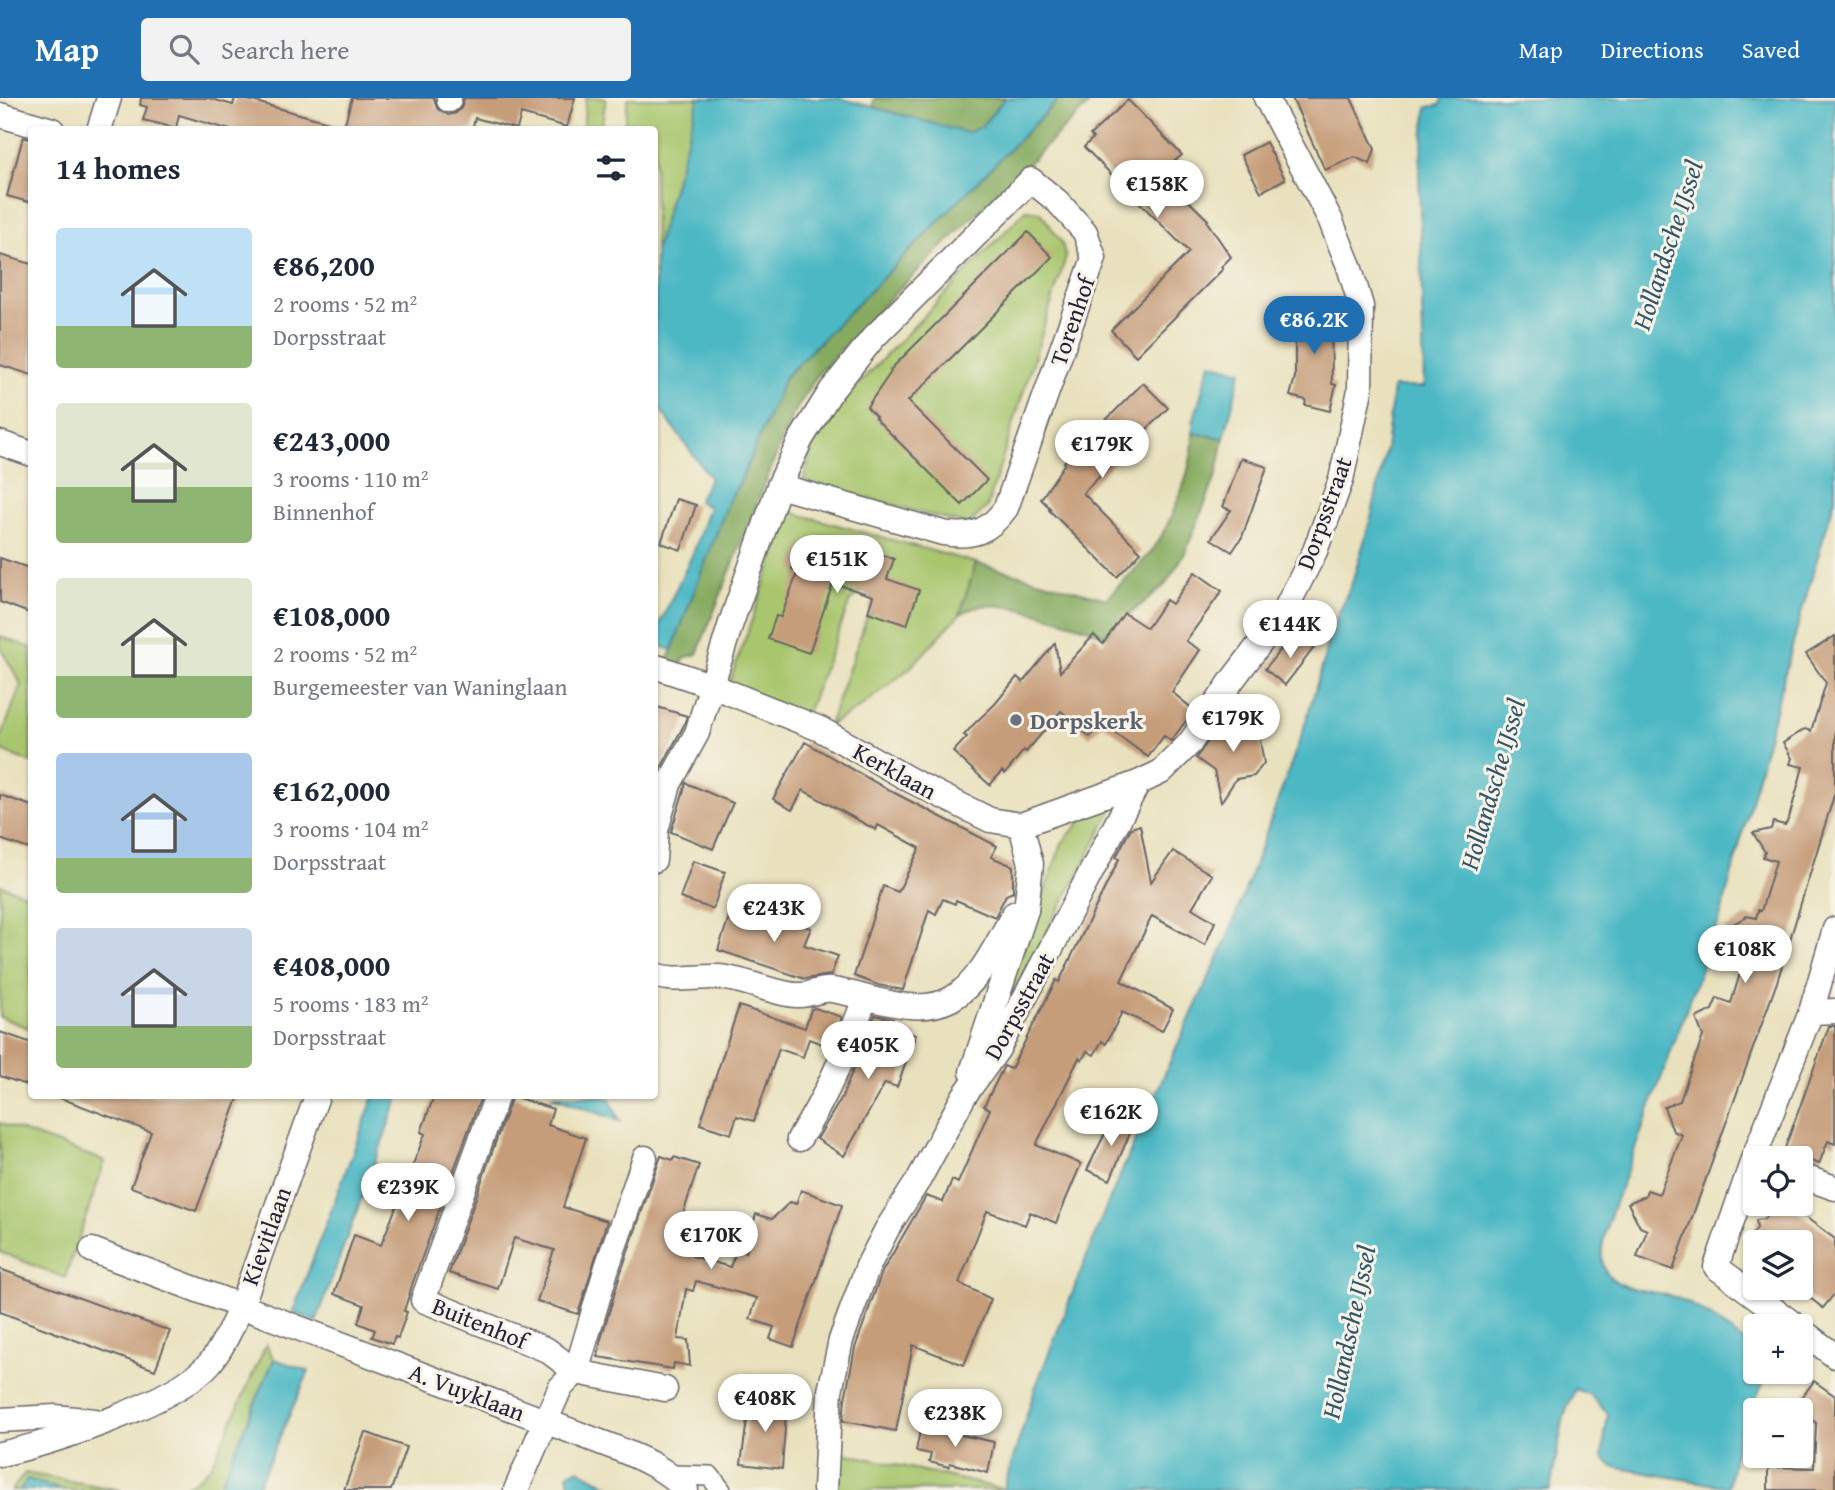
<!DOCTYPE html>
<html lang="en">
<head>
<meta charset="utf-8">
<style>
  body { margin:0; font-family:"Gentium Book Plus",serif; background:#f2f2f3; color:#1f2937; height:100vh; display:flex; flex-direction:column; font-size:26px; white-space:nowrap }
  * { box-sizing:border-box; margin:0 }
  p { font-size:23px; color:#747a83 }
  .icon { flex:none; width:38px; height:38px; fill:none; stroke:currentColor; stroke-width:2; stroke-linecap:round; stroke-linejoin:round }
  .map { position:relative; flex:1; overflow:hidden }
  .panel { position:absolute; left:28px; top:28px; width:630px; height:973px; display:flex; flex-direction:column; background:#fff; border-radius:7px; box-shadow:0 2px 5px #0004 }
  .panel>* { flex:none }
  .fabs { position:absolute; left:1743px; top:1048px; display:grid; gap:14px }
  .fabs a { display:grid; place-items:center; width:70px; height:70px; border-radius:7px; background:#fff; box-shadow:0 2px 5px #0004; font-size:35px }
  .price { position:absolute; translate:-50% -60px; padding:0 16px; border-radius:24px; background:#fff; color:#222; font-size:23px; line-height:46px; filter:drop-shadow(0 2px 4px #0008) }
  .price::after { content:''; position:absolute; left:50%; top:42px; width:21px; height:16px; margin-left:-10px; background:inherit; clip-path:polygon(0 0,100% 0,50% 100%) }
  .price.active { background:#1f6fb2; color:#fff }
  ul { padding:0; list-style:none }
  li { display:flex; align-items:center; gap:21px; height:175px; padding:0 28px }
  li span { display:grid; place-items:center; flex:none; width:196px; height:140px; border-radius:7px; color:#555 }
  li>.icon { margin-inline-start:auto }
  span .icon { width:84px; height:84px; fill:#fffc; stroke-width:1 }
  li b { font-size:30px }
  h2 { display:flex; justify-content:space-between; align-items:center; height:84px; padding:0 28px; font-size:30px }
  header { display:flex; align-items:center; gap:42px; box-sizing:border-box; height:98px; padding:0 35px; background:#1f6fb2; color:#fff }
  header strong { font-size:33px }
  nav { display:flex; gap:38px; margin-inline-start:auto; font-size:24px }
  .search { width:490px; height:63px; background:#f2f2f3; display:flex; align-items:center; gap:18px; box-sizing:border-box; padding:0 24px; border-radius:7px; color:#747a83; font-size:26px }
  .map>svg:first-child { display:block }
  .green { fill:#a9c66e; stroke:#667454; stroke-width:2 }
  .forest { fill:#86ab61; stroke:#54664e; stroke-width:2 }
  .water { fill:#4bb8c4; stroke:#366d80; stroke-width:2 }
  .building { fill:#c69d7a }
  .lines { fill:none; stroke-linecap:round; stroke-linejoin:round }
  .pedestrian-casing { stroke:#686568; stroke-width:22 }
  .minor-casing { stroke:#686568; stroke-width:27 }
  .pedestrian { stroke:#fff; stroke-width:19 }
  .minor { stroke:#fff; stroke-width:24 }
  .worship-dot { fill:#6b7280; stroke:#f7f3e8; stroke-width:2.5 }
  .labels { text-anchor:middle; dominant-baseline:central; stroke-width:6; stroke-linejoin:round; paint-order:stroke }
  .street-label { font-size:24px; fill:#22223b; stroke:#f7f3e8 }
  .worship-label { font-size:24px; font-weight:bold; fill:#5b616d; stroke:#f7f3e8; text-anchor:start }
  .water-label { font-size:26px; font-style:italic; fill:#30566b; stroke:#f7f3e8 }
</style>
</head>
<body>
<header>
<strong>Map</strong>
<div class="search"><svg class="icon" aria-label="search" viewBox="0 0 24 24"><circle cx="10" cy="10" r="6"/><path d="M15 15l6 6"/></svg>Search here</div>
<nav><a>Map</a><a>Directions</a><a>Saved</a></nav>
</header>
<div class="map">
<svg width="1835" height="1392" viewBox="0 0 1835 1392">
  <rect width="100%" height="100%" fill="#f7f3e8"/>
  <filter id="ink" filterUnits="userSpaceOnUse"><feTurbulence type="fractalNoise" baseFrequency=".0143" numOctaves="2"/><feDisplacementMap in="SourceGraphic" scale="14" xChannelSelector="R" yChannelSelector="G"/><feConvolveMatrix kernelMatrix="1 2 1 2 8 2 1 2 1" color-interpolation-filters="sRGB"/></filter>
  <filter id="wash" filterUnits="userSpaceOnUse"><feTurbulence type="fractalNoise" baseFrequency=".00686" numOctaves="4" result="noise"/><feDisplacementMap in="SourceGraphic" scale="28" xChannelSelector="R" yChannelSelector="G"/><feGaussianBlur stdDeviation="1.57" result="paint"/><feColorMatrix in="noise" values="0 0 0 0 0 0 0 0 0 0 0 0 0 0 0 0 0 1.4 0 .05"/><feComposite in="paint" operator="in"/></filter>
  <g filter="url(#wash)">
    <rect width="100%" height="100%" fill="#e9e1bd"/>
    <!-- green -->
    <g class="green">
      <path d="M 586,0 L 606,0 L 601,31 L 583,31 Z"/>
      <path d="M 628,0 L 699,0 L 655,154 L 654,32 L 624,32 Z"/>
      <path d="M 1026,112 L 1040,114 L 1061,143 L 1066,159 L 987,409 L 968,427 L 803,383 L 815,341 L 841,304 Z"/>
      <path d="M 790,414 L 976,465 L 960,516 L 911,569 L 858,611 L 829,627 L 867,519 L 886,503 L 861,494 L 850,503 L 806,618 L 728,589 Z"/>
      <path d="M 0,538 L 31,550 L 31,665 L 0,652 L 0,643 L 21,586 L 0,549 Z"/>
      <path d="M 1116,705 L 994,933 L 1062,745 L 1093,709 Z"/>
      <path d="M 0,787 L 31,798 L 31,931 L 0,919 Z"/>
      <path d="M 0,1025 L 105,1063 L 65,1180 L 0,1154 Z"/>
      <path d="M 266,1247 L 274,1261 L 218,1392 L 178,1392 L 196,1382 L 212,1367 Z"/>
      <path d="M 839,1354 L 1002,1391 L 1003,1392 L 835,1392 Z"/>
      <path d="M 25,1375 L 121,1392 L 63,1392 L 27,1381 L 20,1392 L 12,1392 Z"/>
    </g>
    <!-- forest -->
    <g class="forest">
      <path d="M 874,0 L 1005,0 L 981,29 L 967,36 L 873,9 Z"/>
      <path d="M 1060,0 L 1085,0 L 1088,7 L 898,192 L 818,276 L 791,320 L 697,556 L 684,560 L 681,567 L 668,562 L 729,402 L 740,384 L 785,279 Z"/>
      <path d="M 1193,335 L 1224,340 L 1217,376 L 1185,455 L 1165,487 L 1125,520 L 1114,541 C 1086,529 1009,503 981,508 C 974,509 967,513 960,516 L 976,465 L 1107,501 C 1118,486 1133,475 1145,461 C 1169,434 1194,371 1193,335 Z"/>
    </g>
    <!-- water -->
    <g class="water">
      <path d="M 699,0 L 840,0 L 967,35 L 981,29 L 1005,0 L 1060,0 L 785,279 L 740,384 L 729,402 L 672,552 L 655,546 L 655,536 L 694,453 L 709,409 L 698,403 L 710,380 L 654,303 L 655,154 Z"/>
      <path d="M 1442,0 L 1835,0 L 1835,401 L 1800,519 L 1720,820 L 1608,1124 C 1604,1140 1598,1157 1605,1172 C 1616,1194 1653,1192 1674,1199 C 1704,1210 1729,1233 1755,1252 L 1755,1274 L 1769,1274 L 1739,1333 L 1728,1389 L 1613,1369 L 1602,1358 L 1608,1316 L 1590,1297 L 1575,1291 L 1564,1318 L 1550,1392 L 1003,1392 L 1036,1288 L 1105,1112 L 1176,950 L 1228,839 L 1303,633 L 1324,562 L 1328,539 L 1352,485 L 1371,420 L 1386,352 L 1393,289 L 1424,289 L 1419,72 L 1427,9 L 1440,7 Z"/>
      <path d="M 1210,265 L 1241,273 L 1224,340 L 1193,335 L 1193,325 Z"/>
      <path d="M 374,998 L 399,998 L 316,1224 L 293,1214 Z"/>
      <path d="M 550,998 L 601,998 L 609,1000 L 620,1023 Z"/>
      <path d="M 274,1261 L 309,1273 L 256,1392 L 218,1392 Z"/>
      <path d="M 578,1371 L 617,1392 L 575,1392 L 570,1389 L 567,1376 Z"/>
      <path d="M 27,1381 L 63,1392 L 20,1392 Z"/>
    </g>
    <g id="blocks">
      <!-- building -->
      <g class="building">
        <path d="M 141,0 L 208,0 L 233,7 L 235,0 L 241,0 L 332,25 L 331,32 L 230,32 L 179,17 L 176,30 L 143,22 L 147,9 L 140,7 Z"/>
        <path d="M 352,0 L 434,0 L 437,10 L 448,17 L 456,15 L 461,10 L 464,0 L 575,0 L 567,29 L 521,16 L 517,31 L 475,20 L 472,32 L 343,32 Z"/>
        <path d="M 1292,0 L 1351,0 L 1375,51 L 1370,66 L 1355,59 L 1325,72 Z"/>
        <path d="M 1128,2 L 1182,57 L 1160,75 L 1208,122 L 1207,124 L 1231,159 L 1221,169 L 1223,171 L 1136,258 L 1111,232 L 1189,154 L 1084,49 L 1093,40 L 1090,37 Z"/>
        <path d="M 23,39 L 32,42 L 32,105 L 7,98 Z"/>
        <path d="M 1266,44 L 1285,81 L 1261,94 L 1241,57 Z"/>
        <path d="M 1028,134 L 1052,159 L 908,303 L 987,382 L 962,407 L 875,320 L 876,319 L 867,309 L 891,274 L 890,272 Z"/>
        <path d="M 0,157 L 32,166 L 32,277 L 0,267 Z"/>
        <path d="M 1295,204 L 1331,208 L 1332,286 L 1336,287 L 1330,313 L 1305,307 L 1306,302 L 1290,298 L 1295,279 Z"/>
        <path d="M 1143,285 L 1168,310 L 1083,395 L 1141,454 L 1117,479 L 1049,412 L 1051,411 L 1041,401 L 1065,365 L 1064,364 Z"/>
        <path d="M 1241,360 L 1267,369 L 1242,439 L 1232,454 L 1211,441 L 1231,412 L 1223,409 Z"/>
        <path d="M 676,401 L 696,407 L 681,452 L 661,445 Z"/>
        <path d="M 801,447 L 867,471 L 873,453 L 894,461 L 887,481 L 919,492 L 907,527 L 868,514 L 873,498 L 833,485 L 809,555 L 768,541 L 776,518 L 781,519 L 798,473 L 792,471 Z"/>
        <path d="M 0,460 L 32,471 L 32,516 L 0,504 Z"/>
        <path d="M 1195,474 L 1222,493 L 1186,543 L 1200,552 L 1172,594 L 1194,612 L 1171,643 L 1164,638 L 1148,659 L 1103,626 L 1090,639 L 1061,613 L 1026,654 L 1024,652 L 1005,676 L 1002,673 L 990,687 L 953,654 L 967,639 L 964,637 L 974,626 L 995,606 L 1017,579 L 1023,584 L 1055,545 L 1060,574 L 1094,537 L 1103,546 L 1124,515 L 1147,530 L 1166,502 L 1172,506 Z"/>
        <path d="M 1835,538 L 1835,694 L 1777,884 L 1673,1172 L 1637,1159 L 1647,1132 L 1640,1129 L 1628,1105 L 1645,1098 L 1647,1092 L 1659,1096 L 1682,1037 L 1673,1033 L 1664,1009 L 1680,1003 L 1686,985 L 1703,938 L 1696,920 L 1712,912 L 1717,900 L 1731,905 L 1746,856 L 1733,852 L 1735,846 L 1725,831 L 1747,818 L 1756,820 L 1758,812 L 1761,813 L 1776,763 L 1763,759 L 1765,754 L 1753,735 L 1771,731 L 1773,724 L 1785,727 L 1789,720 L 1803,669 L 1790,666 L 1792,660 L 1783,645 L 1805,631 L 1811,633 L 1826,585 L 1806,556 Z"/>
        <path d="M 1320,542 L 1285,587 L 1265,571 L 1285,546 Z"/>
        <path d="M 654,608 L 687,618 L 683,629 L 654,683 Z"/>
        <path d="M 1227,617 L 1242,628 L 1245,623 L 1264,637 L 1260,642 L 1264,665 L 1254,678 L 1236,681 L 1221,704 L 1214,673 L 1196,660 Z"/>
        <path d="M 805,644 L 887,691 L 997,748 L 991,759 L 1013,768 L 1013,794 L 1006,797 L 995,819 L 956,802 L 955,806 L 943,801 L 936,816 L 929,812 L 903,892 L 878,887 L 854,878 L 883,788 L 898,794 L 920,750 L 878,727 L 876,732 L 803,692 L 792,712 L 773,701 Z"/>
        <path d="M 686,685 L 733,705 L 713,751 L 671,734 Z"/>
        <path d="M 0,697 L 32,708 L 32,752 L 0,741 Z"/>
        <path d="M 1140,727 L 1151,784 L 1173,753 L 1212,777 L 1192,810 L 1215,824 L 1205,847 L 1152,818 L 1121,883 L 1173,911 L 1162,933 L 1122,914 L 1106,946 L 1102,943 L 1094,957 L 1087,953 L 1082,962 L 1079,960 L 1036,1047 L 1081,1066 L 1056,1125 L 1030,1114 L 1025,1127 L 987,1113 L 959,1185 L 991,1201 L 964,1267 L 913,1247 L 896,1333 L 843,1323 L 845,1301 L 855,1250 L 882,1174 L 926,1098 L 943,1104 L 952,1082 L 958,1085 L 990,1011 L 984,1008 L 1004,968 L 1011,971 L 1056,882 L 1059,884 L 1119,761 L 1116,759 L 1131,730 Z"/>
        <path d="M 693,763 L 725,774 L 713,811 L 680,800 Z"/>
        <path d="M 734,804 L 811,830 L 804,847 L 838,858 L 831,877 L 805,881 L 718,852 Z"/>
        <path d="M 739,908 L 805,930 L 811,911 L 815,910 L 842,919 L 830,949 L 809,941 L 803,959 L 779,951 L 754,1023 L 737,1018 L 731,1036 L 700,1026 Z"/>
        <path d="M 875,917 L 893,921 L 890,928 L 916,937 L 897,989 L 885,985 L 844,1058 L 817,1041 L 842,999 Z"/>
        <path d="M 1829,928 L 1835,928 L 1835,1046 L 1828,1043 L 1819,1066 L 1784,1053 Z"/>
        <path d="M 0,934 L 32,945 L 32,989 L 0,978 Z"/>
        <path d="M 61,998 L 239,998 L 196,1113 L 131,1089 L 151,1034 L 60,1000 Z"/>
        <path d="M 434,998 L 481,998 L 413,1184 L 404,1213 L 407,1214 L 398,1240 L 395,1239 L 392,1246 L 372,1239 L 375,1232 L 358,1225 L 364,1207 L 334,1196 L 354,1137 L 381,1147 L 425,1036 L 421,1034 Z"/>
        <path d="M 512,998 L 553,1011 L 548,1027 L 586,1040 L 563,1109 L 607,1123 L 578,1216 L 537,1203 L 554,1152 L 514,1140 L 498,1191 L 449,1175 Z"/>
        <path d="M 1114,1017 L 1134,1026 L 1110,1082 L 1087,1072 Z"/>
        <path d="M 661,1058 L 673,1062 L 674,1059 L 699,1067 L 681,1122 L 701,1129 L 692,1158 L 730,1169 L 737,1151 L 746,1154 L 756,1116 L 772,1121 L 790,1104 L 796,1106 L 801,1092 L 842,1107 L 793,1249 L 770,1241 L 774,1229 L 750,1221 L 757,1200 L 696,1183 L 693,1193 L 686,1191 L 678,1241 L 688,1242 L 690,1268 L 674,1265 L 673,1271 L 598,1259 L 601,1241 L 621,1174 Z"/>
        <path d="M 1775,1106 L 1788,1106 L 1835,1141 L 1835,1195 L 1823,1210 L 1801,1193 L 1801,1144 L 1746,1144 L 1757,1130 L 1756,1122 L 1764,1121 Z"/>
        <path d="M 0,1171 L 170,1233 L 155,1272 L 0,1214 Z"/>
        <path d="M 1814,1283 L 1835,1298 L 1835,1392 L 1768,1392 L 1768,1369 L 1814,1370 L 1816,1325 L 1795,1309 Z"/>
        <path d="M 755,1299 L 787,1302 L 782,1371 L 741,1366 L 749,1307 L 754,1307 Z"/>
        <path d="M 921,1328 L 994,1344 L 988,1375 L 950,1365 L 949,1369 L 929,1364 L 931,1356 L 916,1353 Z"/>
        <path d="M 365,1334 L 406,1349 L 391,1392 L 344,1392 Z"/>
      </g>
    </g>
  </g>
  <g filter="url(#ink)">
    <use href="#blocks" fill-opacity="0" stroke="#686568" stroke-width="2"/>
    <g class="lines">
      <!-- pedestrian casing -->
      <g class="pedestrian-casing">
        <path id="pedestrian" d="M 671,1377 L 710,1378 L 721,1392"/>
      </g>
      <!-- minor casing -->
      <g class="minor-casing">
        <g id="minor">
          <path d="M 449,2 L 449,0"/>
          <path d="M 0,17 L 52,32"/>
          <path d="M 99,32 L 109,0"/>
          <path d="M 0,345 L 32,356"/>
          <path d="M 654,568 L 710,587 L 820,631 L 912,683 L 990,722 L 1021,727 L 1138,685"/>
          <path d="M 654,762 L 656,732 L 669,686 L 697,635 L 731,525 L 779,388 L 943,435 C 972,440 989,434 1006,410 L 1094,160 L 1085,134 L 1058,104 L 1031,82 L 873,240 L 831,293 L 801,341 L 779,388"/>
          <path d="M 1835,831 L 1811,914 L 1835,913"/>
          <path d="M 654,877 C 675,884 696,878 718,879 C 743,880 778,898 801,897 C 811,897 822,890 832,892 C 869,897 915,920 951,901 C 980,885 998,843 1014,816 L 1026,812"/>
          <path d="M 972,974 L 1026,812 L 1031,766 L 1021,727"/>
          <path d="M 496,1000 L 423,1202 L 547,1252 L 576,1274 L 665,1291"/>
          <path d="M 799,1041 C 828,997 846,950 865,901"/>
          <path d="M 1753,1062 L 1716,1169 L 1796,1228"/>
          <path d="M 1755,1063 L 1753,1062 L 1811,914"/>
          <path d="M 1801,1078 L 1835,1090"/>
          <path d="M 92,1152 L 616,1350 C 643,1361 666,1371 686,1392"/>
          <path d="M 1801,1232 L 1835,1258"/>
          <path d="M 0,1322 L 55,1319 L 95,1323"/>
          <path d="M 0,1356 C 51,1346 176,1304 210,1265 C 223,1249 232,1228 241,1209 L 317,998"/>
          <path d="M 516,1392 L 560,1290 L 576,1274 L 607,1169 L 645,1060"/>
          <path d="M 825,1392 L 830,1293 L 841,1242 L 868,1168 L 887,1131 L 919,1081 L 964,998 L 998,951 L 1138,685 L 1161,674 L 1190,645 L 1233,581 L 1284,514 L 1315,453 L 1341,382 L 1360,292 L 1361,208 L 1349,168 L 1330,121 L 1266,0"/>
        </g>
      </g>
      <!-- pedestrian -->
      <use href="#pedestrian" class="pedestrian"/>
      <!-- minor -->
      <use href="#minor" class="minor"/>
    </g>
  </g>
  <!-- markers -->
  <circle class="worship-dot" cx="1016" cy="622" r="7"/>
  <g class="labels">
    <!-- street labels -->
    <g class="street-label">
      <text transform="translate(1072 223) rotate(-71)">Torenhof</text>
      <text transform="translate(1324 415) rotate(-70)">Dorpsstraat</text>
      <text transform="translate(895 673) rotate(29)">Kerklaan</text>
      <text transform="translate(1019 908) rotate(-61)">Dorpsstraat</text>
      <text transform="translate(266 1138) rotate(-70)">Kievitlaan</text>
      <text transform="translate(480 1225) rotate(22)">Buitenhof</text>
      <text transform="translate(467 1294) rotate(21)">A. Vuyklaan</text>
    </g>
    <!-- worship labels -->
    <g class="worship-label">
      <text x="1030" y="622">Dorpskerk</text>
    </g>
    <!-- water labels -->
    <g class="water-label">
      <text transform="translate(1667 147) rotate(-72)">Hollandsche IJssel</text>
      <text transform="translate(1492 686) rotate(-74)">Hollandsche IJssel</text>
      <text transform="translate(1348 1234) rotate(-78)">Hollandsche IJssel</text>
    </g>
  </g>
</svg>
<div class="fabs">
<a><svg class="icon" aria-label="locate" viewBox="0 0 24 24"><circle cx="12" cy="12" r="6"/><path d="M12 2v4M12 18v4M2 12h4M18 12h4"/></svg></a>
<a><svg class="icon" aria-label="layers" viewBox="0 0 24 24"><path d="M12 4l9 5-9 5-9-5zM3 14l9 5 9-5"/></svg></a>
<a>+</a>
<a>−</a>
</div>
<b class="price" style="left:1157px;top:122px">€158K</b>
<b class="price active" style="left:1314px;top:258px">€86.2K</b>
<b class="price" style="left:1102px;top:382px">€179K</b>
<b class="price" style="left:837px;top:497px">€151K</b>
<b class="price" style="left:1290px;top:562px">€144K</b>
<b class="price" style="left:1233px;top:656px">€179K</b>
<b class="price" style="left:774px;top:846px">€243K</b>
<b class="price" style="left:1745px;top:887px">€108K</b>
<b class="price" style="left:868px;top:983px">€405K</b>
<b class="price" style="left:1111px;top:1050px">€162K</b>
<b class="price" style="left:408px;top:1125px">€239K</b>
<b class="price" style="left:711px;top:1173px">€170K</b>
<b class="price" style="left:765px;top:1336px">€408K</b>
<b class="price" style="left:955px;top:1351px">€238K</b>
<section class="panel">
<h2>14 homes<svg class="icon" aria-label="filters" viewBox="0 0 24 24"><path d="M4 7h16M4 17h16"/><circle cx="9" cy="7" r="2"/><circle cx="15" cy="17" r="2"/></svg></h2>
<ul>
<li><span style="background:linear-gradient(#bfe0f5 70%,#8fb573 0)"><svg class="icon" aria-label="home" viewBox="0 0 24 24"><path d="M3 11l9-7 9 7M6 9v11h12V9"/></svg></span><div><b>€86,200</b><p>2 rooms · 52 m²</p><p>Dorpsstraat</p></div></li>
<li><span style="background:linear-gradient(#dfe7d0 60%,#8fb573 0)"><svg class="icon" aria-label="home" viewBox="0 0 24 24"><path d="M3 11l9-7 9 7M6 9v11h12V9"/></svg></span><div><b>€243,000</b><p>3 rooms · 110 m²</p><p>Binnenhof</p></div></li>
<li><span style="background:linear-gradient(#dfe7d0 70%,#8fb573 0)"><svg class="icon" aria-label="home" viewBox="0 0 24 24"><path d="M3 11l9-7 9 7M6 9v11h12V9"/></svg></span><div><b>€108,000</b><p>2 rooms · 52 m²</p><p>Burgemeester van Waninglaan</p></div></li>
<li><span style="background:linear-gradient(#a9c7e8 75%,#8fb573 0)"><svg class="icon" aria-label="home" viewBox="0 0 24 24"><path d="M3 11l9-7 9 7M6 9v11h12V9"/></svg></span><div><b>€162,000</b><p>3 rooms · 104 m²</p><p>Dorpsstraat</p></div></li>
<li><span style="background:linear-gradient(#c9d6e8 70%,#8fb573 0)"><svg class="icon" aria-label="home" viewBox="0 0 24 24"><path d="M3 11l9-7 9 7M6 9v11h12V9"/></svg></span><div><b>€408,000</b><p>5 rooms · 183 m²</p><p>Dorpsstraat</p></div></li>
</ul>
</section>
</div>
</body>
</html>
